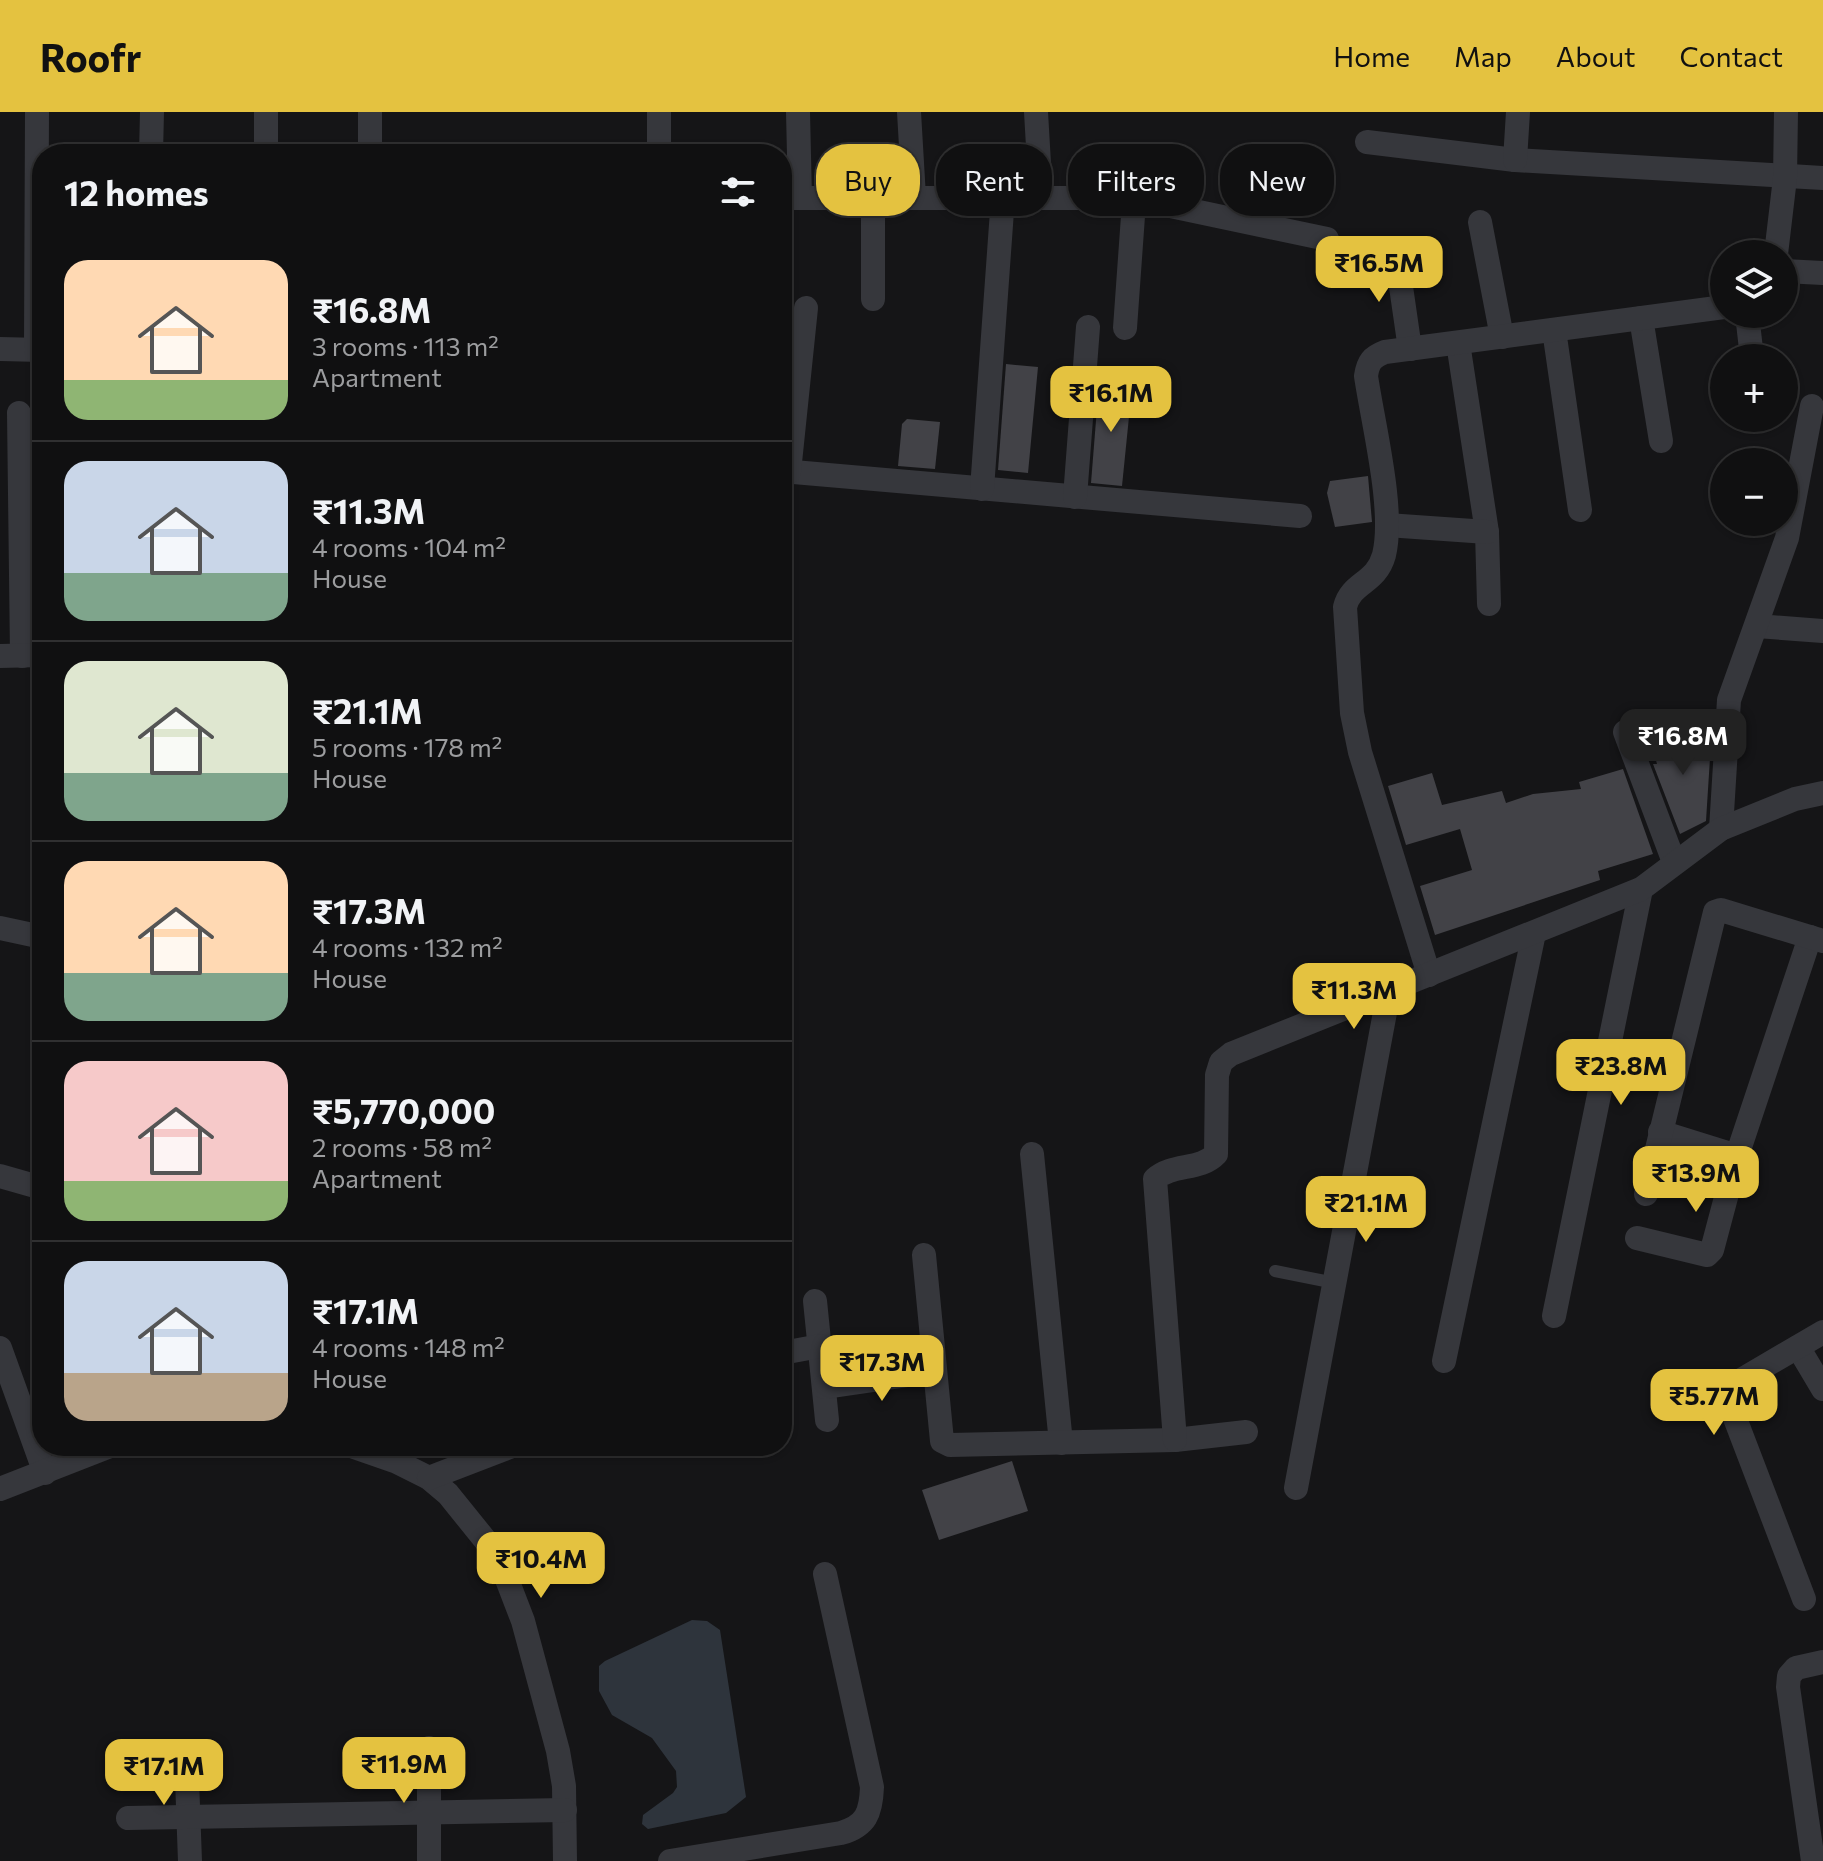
<!DOCTYPE html>
<html lang="en">
<head>
<meta charset="utf-8">
<style>
  body { margin:0; font-family:Commissioner,sans-serif; background:#19191a; color:#f1f3f6; height:100vh; display:flex; flex-direction:column; font-size:30px; white-space:nowrap }
  * { box-sizing:border-box; margin:0 }
  p { font-size:26px; color:#9c9d9f }
  .icon { flex:none; width:44px; height:44px; fill:none; stroke:currentColor; stroke-width:2; stroke-linecap:round; stroke-linejoin:round }
  .map { position:relative; flex:1; overflow:hidden }
  .side { position:absolute; left:32px; top:32px; width:760px; height:1312px; display:flex; flex-direction:column; background:#101011; border-radius:32px; box-shadow:0 2px 6px #0004,0 0 0 2px #303031 }
  .side>* { flex:none }
  .hud { position:absolute; left:816px; top:32px; width:760px; height:72px; display:flex; gap:16px }
  .buttons { position:absolute; left:1710px; top:128px; display:grid; gap:16px }
  .buttons a { display:grid; place-items:center; width:88px; height:88px; border-radius:50%; background:#101011; box-shadow:0 2px 6px #0004,0 0 0 2px #303031; font-size:40px }
  .price { position:absolute; translate:-50% -68px; padding:0 18px; border-radius:16px; background:#e4c240; color:#111; font-size:26px; line-height:52px; filter:drop-shadow(0 2px 4px #0008) }
  .price::after { content:''; position:absolute; left:50%; top:48px; width:24px; height:18px; margin-left:-12px; background:inherit; clip-path:polygon(0 0,100% 0,50% 100%) }
  .price.active { background:#222; color:#fff }
  ul { padding:0; list-style:none }
  li { display:flex; align-items:center; gap:24px; height:200px; padding:0 32px }
  li+li { border-top:2px solid #303031 }
  li span { display:grid; place-items:center; flex:none; width:224px; height:160px; border-radius:24px; color:#555 }
  li>.icon { margin-inline-start:auto }
  span .icon { width:96px; height:96px; fill:#fffc; stroke-width:1 }
  li b { font-size:34px }
  h2 { display:flex; justify-content:space-between; align-items:center; height:96px; padding:0 32px; font-size:34px }
  .pill { padding:0 28px; border-radius:32px; background:#101011; box-shadow:0 2px 6px #0004,0 0 0 2px #303031; font-size:28px; line-height:72px }
  .pill.active { background:#e4c240; color:#111 }
  header { display:flex; align-items:center; gap:48px; box-sizing:border-box; height:112px; padding:0 40px; background:#e4c240; color:#111 }
  header strong { font-size:38px }
  nav { display:flex; gap:44px; margin-inline-start:auto; font-size:28px }
  .map>svg:first-child { display:block }
  .water { fill:#2e343c }
  .building { fill:#424247 }
  .lines { fill:none; stroke-linecap:round; stroke-linejoin:round }
  .lane { stroke:#36373c; stroke-width:12 }
  .street { stroke:#36373c; stroke-width:24 }
</style>
</head>
<body>
<header>
<strong>Roofr</strong>
<nav><a>Home</a><a>Map</a><a>About</a><a>Contact</a></nav>
</header>
<div class="map">
<svg width="1823" height="1749" viewBox="0 0 1823 1749">
  <rect width="100%" height="100%" fill="#151517"/>
  <!-- water -->
  <path class="water" d="M 692,1508 L 707,1509 L 720,1518 L 746,1685 L 726,1701 L 648,1717 L 642,1712 L 643,1703 L 673,1681 L 677,1675 L 676,1659 L 652,1626 L 612,1603 L 599,1579 L 599,1554 L 605,1549 Z"/>
  <!-- building -->
  <g class="building">
    <path d="M 1006,252 L 1038,255 L 1028,361 L 998,358 Z"/>
    <path d="M 1099,271 L 1132,275 L 1122,374 L 1091,371 Z"/>
    <path d="M 907,307 L 940,310 L 935,357 L 898,354 L 902,312 Z"/>
    <path d="M 1368,364 L 1372,410 L 1335,415 L 1327,381 L 1330,369 Z"/>
    <path d="M 1678,615 L 1680,621 L 1686,619 L 1689,625 L 1695,623 L 1705,648 L 1710,646 L 1706,709 L 1680,722 L 1653,652 L 1657,652 L 1654,641 L 1658,641 L 1654,625 Z"/>
    <path d="M 1623,657 L 1653,742 L 1598,759 L 1600,768 L 1435,823 L 1420,774 L 1472,758 L 1460,717 L 1406,733 L 1388,674 L 1432,661 L 1442,693 L 1502,679 L 1506,691 L 1533,682 L 1581,677 L 1579,670 Z"/>
    <path d="M 1012,1349 L 1028,1399 L 939,1428 L 922,1378 Z"/>
  </g>
  <g class="lines">
    <!-- lane -->
    <path class="lane" d="M 1275,1159 L 1335,1171"/>
    <!-- street -->
    <g class="street">
      <path d="M 370,0 L 370,42"/>
      <path d="M 659,0 L 659,42"/>
      <path d="M 798,0 L 800,86"/>
      <path d="M 909,0 L 914,85"/>
      <path d="M 1036,0 L 1041,86"/>
      <path d="M 1367,30 L 1515,48 L 1823,66"/>
      <path d="M 151,42 L 152,0"/>
      <path d="M 266,42 L 266,0"/>
      <path d="M 1515,48 L 1518,0"/>
      <path d="M 782,86 L 1092,86 L 1161,92 L 1327,127"/>
      <path d="M 1480,110 L 1502,225"/>
      <path d="M 1396,140 L 1410,237"/>
      <path d="M 1776,142 L 1785,66 L 1786,0"/>
      <path d="M 1784,159 L 1823,161"/>
      <path d="M 873,187 L 873,85"/>
      <path d="M 1747,202 L 1752,246"/>
      <path d="M 1641,206 L 1661,329"/>
      <path d="M 1125,216 L 1134,90"/>
      <path d="M 1554,218 L 1580,398"/>
      <path d="M 1458,231 L 1487,420 L 1489,492"/>
      <path d="M 0,237 L 42,238"/>
      <path d="M 36,238 L 37,0"/>
      <path d="M 19,301 L 22,544"/>
      <path d="M 782,359 L 1300,404"/>
      <path d="M 789,360 L 806,196"/>
      <path d="M 982,377 L 1003,85"/>
      <path d="M 1075,385 L 1088,215"/>
      <path d="M 1387,413 L 1487,420"/>
      <path d="M 1757,514 L 1823,519"/>
      <path d="M 0,544 L 42,543"/>
      <path d="M 1625,620 L 1674,750"/>
      <path d="M 1721,717 L 1729,588 L 1787,426 L 1812,294"/>
      <path d="M 0,816 L 42,825"/>
      <path d="M 1429,863 L 1360,640 L 1352,601 L 1345,495 C 1351,470 1376,472 1384,443 C 1395,398 1373,312 1366,264 C 1368,250 1372,245 1385,240 L 1724,195"/>
      <path d="M 1660,1020 L 1737,1044 L 1810,825"/>
      <path d="M 1032,1042 L 1061,1331"/>
      <path d="M 0,1064 L 42,1076"/>
      <path d="M 1646,1082 L 1715,800 L 1721,798 L 1823,829"/>
      <path d="M 1637,1126 L 1707,1143 L 1712,1138 L 1737,1044"/>
      <path d="M 924,1143 L 942,1329 L 950,1333 L 1175,1328 L 1246,1320"/>
      <path d="M 815,1189 L 827,1308"/>
      <path d="M 1554,1204 L 1641,777"/>
      <path d="M 1798,1235 L 1823,1277"/>
      <path d="M 0,1236 L 45,1361"/>
      <path d="M 782,1241 L 820,1234"/>
      <path d="M 1444,1249 L 1534,821"/>
      <path d="M 824,1275 L 934,1259"/>
      <path d="M 1175,1328 L 1155,1067 C 1173,1051 1200,1059 1216,1042 L 1217,963 L 1221,950 L 1231,942 L 1641,777 L 1721,717 L 1795,687 L 1823,681"/>
      <path d="M 351,1334 L 397,1350 L 429,1366 L 448,1382 L 498,1444 L 523,1509 L 558,1639 L 564,1674 L 565,1749"/>
      <path d="M 429,1366 L 512,1334"/>
      <path d="M 1296,1376 L 1389,879"/>
      <path d="M 0,1377 L 110,1334"/>
      <path d="M 1804,1487 L 1728,1288 L 1736,1271 L 1823,1220"/>
      <path d="M 186,1640 L 190,1749"/>
      <path d="M 128,1706 L 565,1698"/>
      <path d="M 429,1749 L 429,1636"/>
      <path d="M 670,1749 L 841,1721 C 866,1714 871,1701 872,1675 L 825,1462"/>
      <path d="M 1813,1749 L 1788,1575 L 1789,1564 L 1796,1556 L 1823,1550"/>
    </g>
  </g>
</svg>
<div class="buttons">
<a><svg class="icon" aria-label="layers" viewBox="0 0 24 24"><path d="M12 4l9 5-9 5-9-5zM3 14l9 5 9-5"/></svg></a>
<a>+</a>
<a>−</a>
</div>
<b class="price" style="left:1379px;top:192px">₹16.5M</b>
<b class="price" style="left:1111px;top:322px">₹16.1M</b>
<b class="price active" style="left:1683px;top:665px">₹16.8M</b>
<b class="price" style="left:1354px;top:919px">₹11.3M</b>
<b class="price" style="left:1621px;top:995px">₹23.8M</b>
<b class="price" style="left:1696px;top:1102px">₹13.9M</b>
<b class="price" style="left:1366px;top:1132px">₹21.1M</b>
<b class="price" style="left:882px;top:1291px">₹17.3M</b>
<b class="price" style="left:1714px;top:1325px">₹5.77M</b>
<b class="price" style="left:541px;top:1488px">₹10.4M</b>
<b class="price" style="left:404px;top:1693px">₹11.9M</b>
<b class="price" style="left:164px;top:1695px">₹17.1M</b>
<div class="hud">
<a class="pill active">Buy</a>
<a class="pill">Rent</a>
<a class="pill">Filters</a>
<a class="pill">New</a>
</div>
<section class="side">
<h2>12 homes<svg class="icon" aria-label="filters" viewBox="0 0 24 24"><path d="M4 7h16M4 17h16"/><circle cx="9" cy="7" r="2"/><circle cx="15" cy="17" r="2"/></svg></h2>
<ul>
<li><span style="background:linear-gradient(#ffd9b3 75%,#8fb573 0)"><svg class="icon" aria-label="home" viewBox="0 0 24 24"><path d="M3 11l9-7 9 7M6 9v11h12V9"/></svg></span><div><b>₹16.8M</b><p>3 rooms · 113 m²</p><p>Apartment</p></div></li>
<li><span style="background:linear-gradient(#c9d6e8 70%,#7fa58c 0)"><svg class="icon" aria-label="home" viewBox="0 0 24 24"><path d="M3 11l9-7 9 7M6 9v11h12V9"/></svg></span><div><b>₹11.3M</b><p>4 rooms · 104 m²</p><p>House</p></div></li>
<li><span style="background:linear-gradient(#dfe7d0 70%,#7fa58c 0)"><svg class="icon" aria-label="home" viewBox="0 0 24 24"><path d="M3 11l9-7 9 7M6 9v11h12V9"/></svg></span><div><b>₹21.1M</b><p>5 rooms · 178 m²</p><p>House</p></div></li>
<li><span style="background:linear-gradient(#ffd9b3 70%,#7fa58c 0)"><svg class="icon" aria-label="home" viewBox="0 0 24 24"><path d="M3 11l9-7 9 7M6 9v11h12V9"/></svg></span><div><b>₹17.3M</b><p>4 rooms · 132 m²</p><p>House</p></div></li>
<li><span style="background:linear-gradient(#f6c9c9 75%,#8fb573 0)"><svg class="icon" aria-label="home" viewBox="0 0 24 24"><path d="M3 11l9-7 9 7M6 9v11h12V9"/></svg></span><div><b>₹5,770,000</b><p>2 rooms · 58 m²</p><p>Apartment</p></div></li>
<li><span style="background:linear-gradient(#c9d6e8 70%,#b9a48a 0)"><svg class="icon" aria-label="home" viewBox="0 0 24 24"><path d="M3 11l9-7 9 7M6 9v11h12V9"/></svg></span><div><b>₹17.1M</b><p>4 rooms · 148 m²</p><p>House</p></div></li>
</ul>
</section>
</div>
</body>
</html>
